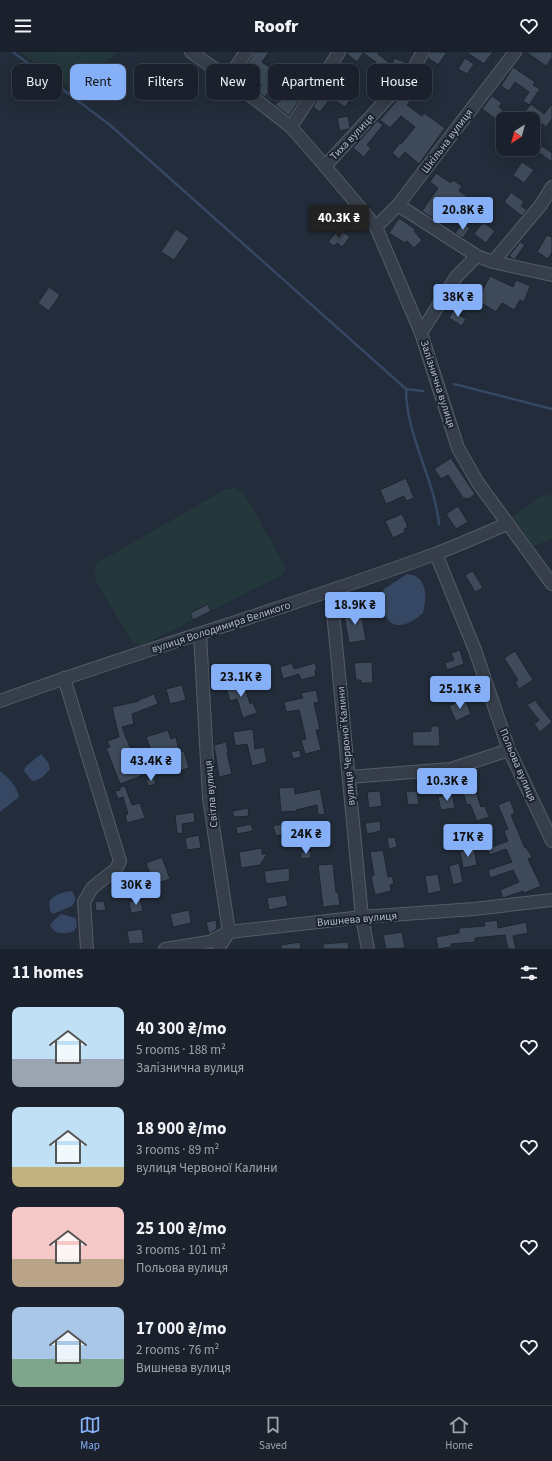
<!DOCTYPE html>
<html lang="en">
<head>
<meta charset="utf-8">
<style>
  body { margin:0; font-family:"Source Sans 3",sans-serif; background:#232934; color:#f1f3f6; height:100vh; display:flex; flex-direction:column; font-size:15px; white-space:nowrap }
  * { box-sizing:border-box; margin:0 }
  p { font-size:13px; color:#9fa3a9 }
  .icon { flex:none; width:22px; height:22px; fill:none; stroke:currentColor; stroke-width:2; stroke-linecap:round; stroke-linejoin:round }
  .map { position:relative; height:897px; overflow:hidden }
  .side { display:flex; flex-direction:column; background:#1a212c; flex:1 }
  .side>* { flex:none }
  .top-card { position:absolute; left:12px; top:12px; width:528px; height:36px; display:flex; gap:8px }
  .needle { width:26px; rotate:216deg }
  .fabs { position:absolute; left:496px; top:60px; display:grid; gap:8px }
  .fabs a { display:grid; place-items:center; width:44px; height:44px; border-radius:8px; background:#1a212c; box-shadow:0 4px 16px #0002,0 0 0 1px #383e48; font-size:20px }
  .price { position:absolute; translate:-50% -34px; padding:0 9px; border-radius:4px; background:#85aff7; color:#111; font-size:13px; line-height:26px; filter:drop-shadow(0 1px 2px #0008) }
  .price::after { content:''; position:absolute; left:50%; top:24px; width:12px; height:9px; margin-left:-6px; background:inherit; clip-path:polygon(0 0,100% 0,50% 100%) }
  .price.current { background:#222; color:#fff }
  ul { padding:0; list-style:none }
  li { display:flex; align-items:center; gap:12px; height:100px; padding:0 12px }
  li span { display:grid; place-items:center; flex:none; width:112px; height:80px; border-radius:8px; color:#555 }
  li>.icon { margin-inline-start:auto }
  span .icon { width:48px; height:48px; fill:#fffc; stroke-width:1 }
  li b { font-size:17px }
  h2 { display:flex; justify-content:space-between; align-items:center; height:48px; padding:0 12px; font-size:17px }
  .chip { padding:0 14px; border-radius:8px; background:#1a212c; box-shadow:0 4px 16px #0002,0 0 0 1px #383e48; font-size:14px; line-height:36px }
  .chip.current { background:#85aff7; color:#111 }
  header { display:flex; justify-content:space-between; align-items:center; height:52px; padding:0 12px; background:#1a212c; font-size:18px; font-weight:800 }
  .menu { display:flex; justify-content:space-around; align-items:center; height:56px; border-top:1px solid #383e48; background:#1a212c; font-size:11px; color:#9fa3a9 }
  .menu a { display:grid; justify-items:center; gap:2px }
  .menu .current { color:#85aff7 }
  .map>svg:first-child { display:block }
  .green { fill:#24383b }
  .water { fill:#354762 }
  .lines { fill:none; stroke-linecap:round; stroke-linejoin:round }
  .stream { stroke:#354762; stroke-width:2.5 }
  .building { fill:#3e4a59; stroke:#1d2531 }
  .minor-casing { stroke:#545c68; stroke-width:14 }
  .minor { stroke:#363e4a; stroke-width:12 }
  .labels { text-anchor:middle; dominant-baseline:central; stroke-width:4; stroke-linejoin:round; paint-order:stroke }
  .street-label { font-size:11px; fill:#b1b9c6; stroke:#1b232f }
</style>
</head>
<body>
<header><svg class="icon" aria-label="menu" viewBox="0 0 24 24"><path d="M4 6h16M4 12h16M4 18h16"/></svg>Roofr<svg class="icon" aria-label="heart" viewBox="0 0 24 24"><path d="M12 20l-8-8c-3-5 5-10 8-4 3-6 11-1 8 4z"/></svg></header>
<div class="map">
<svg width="552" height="897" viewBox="0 0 552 897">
  <rect width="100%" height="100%" fill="#222c3a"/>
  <!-- green -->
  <g class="green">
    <path d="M 20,0 L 117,0 L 99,18 L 72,38 Z"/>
    <path d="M 235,436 L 243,440 L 284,512 L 285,519 L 282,523 L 143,593 L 137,592 L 131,588 L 96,529 L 94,520 L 97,511 L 226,437 Z"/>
    <path d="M 552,442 L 552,487 L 534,494 L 512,465 L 538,446 Z"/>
  </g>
  <!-- water -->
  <g class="water">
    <path d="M 407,522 C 410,523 415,523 417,525 C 428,533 426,549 423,561 C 417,566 407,574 398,573 C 387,573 381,556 381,546 C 382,543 383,540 384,537 Z"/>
    <path d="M 41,702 L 48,710 L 50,717 C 45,723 39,729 32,729 L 24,719 L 25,715 Z"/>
    <path d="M 0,719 C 9,726 17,734 19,745 L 0,760 Z"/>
    <path d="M 72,839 L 76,847 L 72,854 L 53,862 L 50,859 L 49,850 C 54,842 63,840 72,839 Z"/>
    <path d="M 61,862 L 76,866 L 77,874 L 74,879 C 64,882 55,884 50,873 L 54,868 Z"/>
  </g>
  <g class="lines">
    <!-- stream -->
    <g class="stream">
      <path d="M 13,0 L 110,73 L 406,337 L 423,339"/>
      <path d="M 454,332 L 552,357"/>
      <path d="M 406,337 C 406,384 434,425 439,472"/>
    </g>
  </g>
  <!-- building -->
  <g class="building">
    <path d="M 253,0 L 269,0 L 262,10 L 279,22 L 270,35 L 271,36 L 265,45 L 257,39 L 262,33 L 255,28 L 258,24 L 245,15 L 252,4 Z"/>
    <path d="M 346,0 L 379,0 L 378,2 L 392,13 L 394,6 L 407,11 L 404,18 L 392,31 L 371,17 L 376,10 L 363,1 L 357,10 L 346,1 Z"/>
    <path d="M 430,0 L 447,0 L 438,13 L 428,6 Z"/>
    <path d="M 466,0 L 493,0 L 484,12 Z"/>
    <path d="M 526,0 L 552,0 L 552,6 L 546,14 Z"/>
    <path d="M 465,6 L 474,12 L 467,22 L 458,17 Z"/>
    <path d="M 315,14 L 319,17 L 289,64 L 275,53 L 278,49 L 280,50 L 289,37 L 286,35 L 297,20 L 306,26 Z"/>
    <path d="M 513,15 L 535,30 L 533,33 L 540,37 L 529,53 L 523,49 L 529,40 L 515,30 L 509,39 L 501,34 Z"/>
    <path d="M 345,30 L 357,38 L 345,55 L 333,47 Z"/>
    <path d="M 411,32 L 419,38 L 407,53 L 422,64 L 424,61 L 445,76 L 419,112 L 405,100 L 399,107 L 392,101 L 400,91 L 401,92 L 415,75 L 401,64 L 390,76 L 380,68 Z"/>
    <path d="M 321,42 L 329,48 L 320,60 L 313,55 Z"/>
    <path d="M 492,44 L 502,51 L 499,55 L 503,58 L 501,61 L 505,64 L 500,70 L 482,57 Z"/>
    <path d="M 531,52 L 544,62 L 552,52 L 552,67 L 546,75 L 536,67 L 533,70 L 533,67 L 530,67 L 523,62 Z"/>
    <path d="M 348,64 L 350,76 L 349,77 L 340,79 L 337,66 Z"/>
    <path d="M 377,69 L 383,73 L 367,93 L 371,96 L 364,105 L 353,96 Z"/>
    <path d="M 542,94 L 552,101 L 552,110 L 538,100 Z"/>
    <path d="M 522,110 L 534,118 L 524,131 L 513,123 Z"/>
    <path d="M 436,121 L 451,131 L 453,128 L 462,134 L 459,139 L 477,152 L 465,169 L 444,154 L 434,167 L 422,159 L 438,136 L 430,130 Z"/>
    <path d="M 511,140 L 524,150 L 521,154 L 527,158 L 522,164 L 504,150 Z"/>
    <path d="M 327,158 L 331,161 L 332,159 L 343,168 L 335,179 L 320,167 Z"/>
    <path d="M 399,166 L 415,177 L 414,179 L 422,188 L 414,196 L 407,189 L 405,191 L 389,181 Z"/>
    <path d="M 483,170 L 495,179 L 486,191 L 474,182 Z"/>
    <path d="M 463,171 L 470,176 L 463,186 L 455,181 Z"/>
    <path d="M 176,177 L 189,186 L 174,208 L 161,200 Z"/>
    <path d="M 339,177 L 350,185 L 342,195 L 337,191 L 334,194 L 328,190 Z"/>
    <path d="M 547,183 L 552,185 L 552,200 L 548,207 L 537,200 Z"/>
    <path d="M 520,190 L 525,193 L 515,207 L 513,207 L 509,204 Z"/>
    <path d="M 490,224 L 513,235 L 516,228 L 530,234 L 524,250 L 520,248 L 514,258 L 502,251 L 496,260 L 467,242 L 470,236 L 480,243 Z"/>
    <path d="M 49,235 L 60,243 L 49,259 L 38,251 Z"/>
    <path d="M 453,259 L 466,267 L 462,274 L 449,266 Z"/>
    <path d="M 451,406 L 475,442 L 469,447 L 463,446 L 448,423 L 441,427 L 434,417 Z"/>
    <path d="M 406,426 L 414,446 L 406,449 L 404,444 L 386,452 L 380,438 Z"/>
    <path d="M 458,454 L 468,470 L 456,477 L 446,462 Z"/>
    <path d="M 402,462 L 408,475 L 404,477 L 405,480 L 393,486 L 385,469 Z"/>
    <path d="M 473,519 L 483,536 L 475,540 L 465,523 Z"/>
    <path d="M 208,552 L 211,559 L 193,568 L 190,561 Z"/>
    <path d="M 360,555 L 366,588 L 349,591 L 344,564 L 349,564 L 347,558 Z"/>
    <path d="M 460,598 L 464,612 L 447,618 L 445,611 L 454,608 L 451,601 Z"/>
    <path d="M 515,599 L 533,628 L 519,637 L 515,630 L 518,628 L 504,606 Z"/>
    <path d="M 372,610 L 373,631 L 361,631 L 361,628 L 356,628 L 354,611 Z"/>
    <path d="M 292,611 L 294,617 L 315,611 L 317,617 L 315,618 L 316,624 L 301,628 L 299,622 L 283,627 L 280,615 Z"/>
    <path d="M 234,629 L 235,633 L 243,630 L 250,652 L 253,650 L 257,661 L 243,666 L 237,647 L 230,649 L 225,632 Z"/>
    <path d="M 182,633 L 186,648 L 170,652 L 166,637 Z"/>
    <path d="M 316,638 L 319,650 L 314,651 L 320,677 L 316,678 L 321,698 L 305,702 L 301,688 L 306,687 L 299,658 L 286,660 L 284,650 L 303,646 L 301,641 Z"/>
    <path d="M 154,642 L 158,652 L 132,662 L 134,672 L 122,675 L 141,724 L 120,732 L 106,696 L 110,695 L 107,689 L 119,685 L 112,655 L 139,649 L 139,648 Z"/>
    <path d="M 465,647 L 471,662 L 456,669 L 449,654 Z"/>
    <path d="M 535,648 L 552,670 L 540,680 L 534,672 L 539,668 L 527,653 Z"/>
    <path d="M 431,674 L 439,674 L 440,694 L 413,694 L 412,680 L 431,679 Z"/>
    <path d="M 253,677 L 255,697 L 264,695 L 267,710 L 252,714 L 247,692 L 235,694 L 233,680 Z"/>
    <path d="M 168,678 L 171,687 L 176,685 L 179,700 L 184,699 L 189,716 L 172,721 L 168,708 L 156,712 L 146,685 Z"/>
    <path d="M 226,690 L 228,700 L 227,701 L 232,722 L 219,725 L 214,693 Z"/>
    <path d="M 300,698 L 301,705 L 293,707 L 291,700 Z"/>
    <path d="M 471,725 L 481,755 L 485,754 L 489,765 L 477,769 L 470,752 L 467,753 L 461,734 L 463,733 L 462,728 Z"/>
    <path d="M 154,726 L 156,732 L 148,734 L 146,728 Z"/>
    <path d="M 125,734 L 132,753 L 140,751 L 145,766 L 127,771 L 125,763 L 128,762 L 123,745 L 118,747 L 115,739 L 120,738 L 120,735 Z"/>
    <path d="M 294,735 L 295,742 L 320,737 L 325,762 L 318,763 L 317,753 L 296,758 L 297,759 L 281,760 L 279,736 Z"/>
    <path d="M 380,739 L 382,754 L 369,756 L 367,740 Z"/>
    <path d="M 417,739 L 419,752 L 408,753 L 406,740 Z"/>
    <path d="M 452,742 L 455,756 L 441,758 L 438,745 Z"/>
    <path d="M 510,748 L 515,761 L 511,763 L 525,796 L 526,795 L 532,805 L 528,807 L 541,834 L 524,841 L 523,839 L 503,846 L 500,838 L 519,830 L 513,818 L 490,826 L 488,818 L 512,810 L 506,797 L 490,803 L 487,797 L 508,789 L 504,779 L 508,777 L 498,753 Z"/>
    <path d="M 248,756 L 249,764 L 234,765 L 232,759 Z"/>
    <path d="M 194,760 L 195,770 L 182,772 L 183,781 L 177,782 L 175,763 Z"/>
    <path d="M 380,769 L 381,779 L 367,782 L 365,771 Z"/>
    <path d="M 251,772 L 253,779 L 237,782 L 236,775 Z"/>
    <path d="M 282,772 L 284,782 L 276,784 L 273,774 Z"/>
    <path d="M 329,782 L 331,795 L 319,796 L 318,783 Z"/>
    <path d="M 199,783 L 201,796 L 187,798 L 185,786 Z"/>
    <path d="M 395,785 L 397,795 L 389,797 L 387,786 Z"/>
    <path d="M 262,796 L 262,802 L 267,802 L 260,813 L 241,816 L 239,800 Z"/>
    <path d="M 474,797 L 477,813 L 463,816 L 460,799 Z"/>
    <path d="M 383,798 L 388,825 L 392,824 L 394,832 L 390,833 L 391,839 L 375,843 L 371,824 L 374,823 L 370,800 Z"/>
    <path d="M 311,799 L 311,806 L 301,807 L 301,800 Z"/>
    <path d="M 162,805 L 170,827 L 154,832 L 146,811 Z"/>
    <path d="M 459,811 L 463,830 L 453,833 L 449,814 Z"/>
    <path d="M 333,812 L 336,840 L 338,840 L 340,853 L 323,855 L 318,813 Z"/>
    <path d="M 289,816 L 290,829 L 266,832 L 264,819 Z"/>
    <path d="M 438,822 L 441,839 L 428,842 L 425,824 Z"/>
    <path d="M 286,843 L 288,854 L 269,858 L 267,846 Z"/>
    <path d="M 140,847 L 143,859 L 131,861 L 129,850 Z"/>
    <path d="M 104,849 L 106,858 L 96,859 L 95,850 Z"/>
    <path d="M 189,858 L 191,871 L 173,875 L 170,862 Z"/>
    <path d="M 216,868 L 217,877 L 209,882 L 206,870 Z"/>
    <path d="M 497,868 L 498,876 L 526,870 L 528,881 L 513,884 L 516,897 L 508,897 L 505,883 L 475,886 L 475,890 L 451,892 L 451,895 L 438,897 L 436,885 L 459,881 L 459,876 L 485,874 L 484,870 Z"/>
    <path d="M 142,877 L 144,891 L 129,892 L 127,879 Z"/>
    <path d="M 402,880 L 405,896 L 386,897 L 383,883 Z"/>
    <path d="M 300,890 L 301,897 L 281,897 L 281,893 Z"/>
    <path d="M 348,890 L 349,897 L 323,897 L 323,892 Z"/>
  </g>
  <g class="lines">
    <!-- minor casing -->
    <g class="minor-casing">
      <g id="minor">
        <path d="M 191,0 L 228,26 L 291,75 L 325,114 L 376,175 L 421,281 L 458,396 L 478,431 L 552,532"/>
        <path d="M 228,26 L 246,0"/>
        <path d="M 291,75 L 339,0"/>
        <path d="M 325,114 L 410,22 L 423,0"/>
        <path d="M 398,153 L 477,204 L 493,210 L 552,223"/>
        <path d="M 376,175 L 398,153 L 515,0"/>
        <path d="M 493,210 L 540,154 L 552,135"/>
        <path d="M 421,281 L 456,225 L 477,204"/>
        <path d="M 436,502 L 475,598 L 509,698 L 552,789"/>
        <path d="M 331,539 L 362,865 L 368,897"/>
        <path d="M 200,582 L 209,746 L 229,880 L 219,895 L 219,897"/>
        <path d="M 64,626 L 120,809 L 116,817 L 92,836 L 84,850 L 87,897"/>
        <path d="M 0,649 C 144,597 291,555 435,502 C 459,493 483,482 507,472"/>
        <path d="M 349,725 L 451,717 L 509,698"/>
        <path d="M 165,897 L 209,890 L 229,880 L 362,865 L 474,857 L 552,848"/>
      </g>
    </g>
    <!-- minor -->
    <use href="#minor" class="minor"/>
  </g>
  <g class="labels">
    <!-- street labels -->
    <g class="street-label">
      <text transform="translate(352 85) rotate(-47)">Тиха вулиця</text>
      <text transform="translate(447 89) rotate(-53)">Шкільна вулиця</text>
      <text transform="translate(438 332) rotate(72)">Залізнична вулиця</text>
      <text transform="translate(221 575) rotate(-18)">вулиця Володимира Великого</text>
      <text transform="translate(346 694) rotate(-95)">вулиця Червоної Калини</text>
      <text transform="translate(518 713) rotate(67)">Польова вулиця</text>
      <text transform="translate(211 742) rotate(-95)">Світла вулиця</text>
      <text transform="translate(357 867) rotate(-5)">Вишнева вулиця</text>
    </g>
  </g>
</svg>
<div class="fabs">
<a><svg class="needle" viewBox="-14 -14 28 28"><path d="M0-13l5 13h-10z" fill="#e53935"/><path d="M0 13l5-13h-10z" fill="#9fa3a9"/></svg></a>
</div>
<b class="price" style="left:463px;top:179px">20.8K ₴</b>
<b class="price current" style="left:339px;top:187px">40.3K ₴</b>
<b class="price" style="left:458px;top:266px">38K ₴</b>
<b class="price" style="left:355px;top:574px">18.9K ₴</b>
<b class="price" style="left:241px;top:646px">23.1K ₴</b>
<b class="price" style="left:460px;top:658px">25.1K ₴</b>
<b class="price" style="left:151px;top:730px">43.4K ₴</b>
<b class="price" style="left:447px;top:750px">10.3K ₴</b>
<b class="price" style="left:306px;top:803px">24K ₴</b>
<b class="price" style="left:468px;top:806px">17K ₴</b>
<b class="price" style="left:136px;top:854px">30K ₴</b>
<div class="top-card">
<a class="chip">Buy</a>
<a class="chip current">Rent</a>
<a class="chip">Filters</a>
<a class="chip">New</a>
<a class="chip">Apartment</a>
<a class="chip">House</a>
</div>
</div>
<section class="side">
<h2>11 homes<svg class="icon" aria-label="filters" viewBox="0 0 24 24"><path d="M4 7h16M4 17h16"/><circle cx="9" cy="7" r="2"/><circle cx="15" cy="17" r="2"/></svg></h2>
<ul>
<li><span style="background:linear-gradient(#bfe0f5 65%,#9aa5b1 0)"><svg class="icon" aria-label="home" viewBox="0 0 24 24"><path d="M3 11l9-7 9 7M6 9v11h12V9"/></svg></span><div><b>40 300 ₴/mo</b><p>5 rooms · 188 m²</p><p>Залізнична вулиця</p></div><svg class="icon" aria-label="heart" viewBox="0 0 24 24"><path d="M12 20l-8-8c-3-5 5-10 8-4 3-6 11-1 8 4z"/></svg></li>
<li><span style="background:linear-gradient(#bfe0f5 75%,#c2b280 0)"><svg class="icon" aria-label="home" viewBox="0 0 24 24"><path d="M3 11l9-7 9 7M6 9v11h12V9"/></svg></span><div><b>18 900 ₴/mo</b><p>3 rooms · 89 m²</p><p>вулиця Червоної Калини</p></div><svg class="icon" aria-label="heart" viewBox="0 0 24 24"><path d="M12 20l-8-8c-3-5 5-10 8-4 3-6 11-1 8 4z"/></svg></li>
<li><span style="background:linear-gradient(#f6c9c9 65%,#b9a48a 0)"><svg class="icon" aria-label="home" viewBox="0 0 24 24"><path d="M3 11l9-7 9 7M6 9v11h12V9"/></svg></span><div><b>25 100 ₴/mo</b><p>3 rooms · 101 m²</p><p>Польова вулиця</p></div><svg class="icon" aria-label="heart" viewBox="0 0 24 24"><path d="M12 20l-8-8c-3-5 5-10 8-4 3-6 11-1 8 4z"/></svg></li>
<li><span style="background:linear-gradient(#a9c7e8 65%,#7fa58c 0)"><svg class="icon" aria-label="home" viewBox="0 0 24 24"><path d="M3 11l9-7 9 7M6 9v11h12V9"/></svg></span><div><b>17 000 ₴/mo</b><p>2 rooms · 76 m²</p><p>Вишнева вулиця</p></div><svg class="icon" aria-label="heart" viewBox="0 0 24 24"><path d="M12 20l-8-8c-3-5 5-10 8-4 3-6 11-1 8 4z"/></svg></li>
</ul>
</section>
<nav class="menu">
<a class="current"><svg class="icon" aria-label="map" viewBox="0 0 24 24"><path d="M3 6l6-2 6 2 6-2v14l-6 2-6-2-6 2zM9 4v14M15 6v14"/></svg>Map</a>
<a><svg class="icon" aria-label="saved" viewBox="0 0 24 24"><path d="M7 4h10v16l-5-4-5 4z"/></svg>Saved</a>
<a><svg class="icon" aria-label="home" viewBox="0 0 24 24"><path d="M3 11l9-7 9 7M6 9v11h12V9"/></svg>Home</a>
</nav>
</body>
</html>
